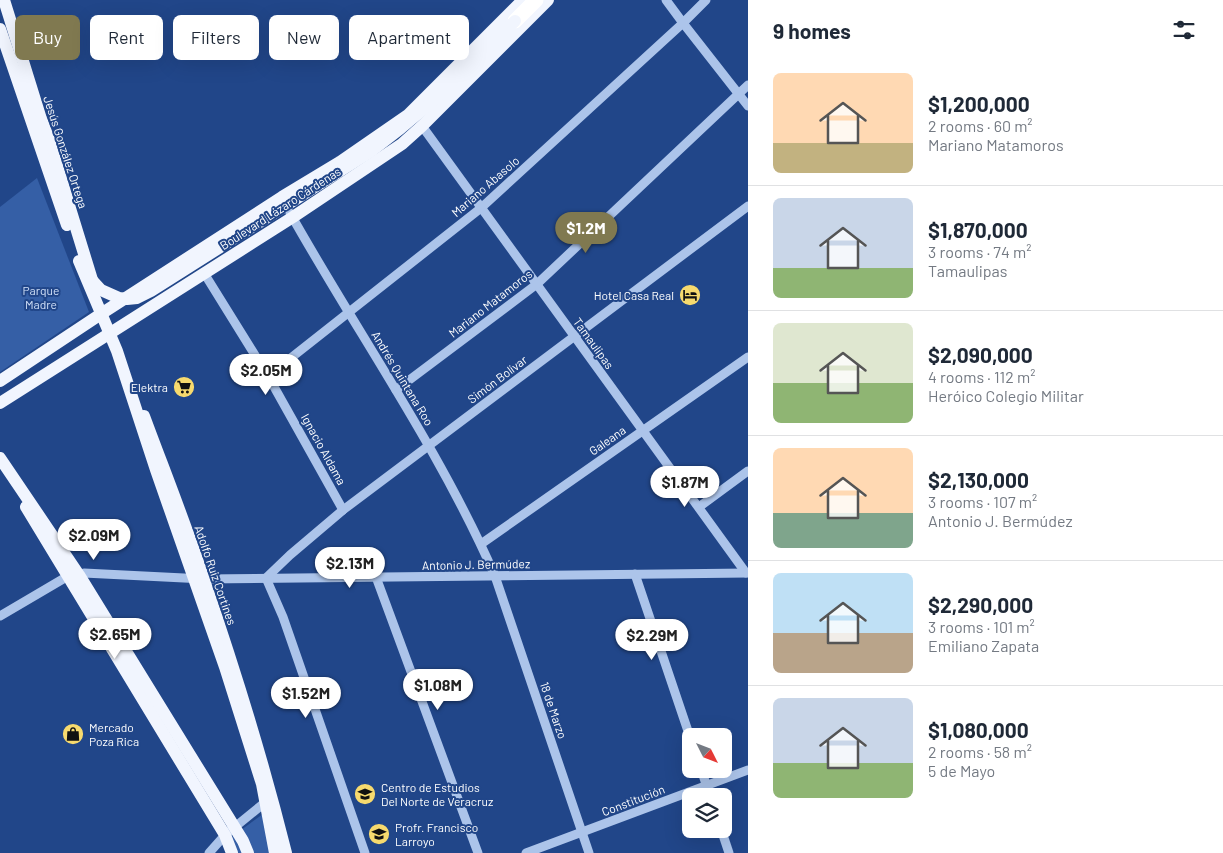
<!DOCTYPE html>
<html lang="en">
<head>
<meta charset="utf-8">
<style>
  body { margin:0; font-family:Barlow,sans-serif; background:#f2f2f3; color:#1f2937; height:100vh; display:flex; flex-direction:column; font-size:19px; white-space:nowrap }
  * { box-sizing:border-box; margin:0 }
  p { font-size:16px; color:#747a83 }
  .icon { flex:none; width:28px; height:28px; fill:none; stroke:currentColor; stroke-width:2; stroke-linecap:round; stroke-linejoin:round }
  .map { position:relative; flex:1; overflow:hidden }
  .sheet { display:flex; flex-direction:column; background:#fff; width:475px }
  .sheet>* { flex:none }
  .top-card { position:absolute; left:15px; top:15px; width:475px; height:45px; display:flex; gap:10px }
  .needle { width:32px; rotate:132deg }
  .tools { position:absolute; left:682px; top:728px; display:grid; gap:10px }
  .tools a { display:grid; place-items:center; width:50px; height:50px; border-radius:8px; background:#fff; box-shadow:0 5px 20px #0002; font-size:25px }
  .price { position:absolute; translate:-50% -42px; padding:0 11px; border-radius:18px; background:#fff; color:#222; font-size:16px; line-height:32px; filter:drop-shadow(0 1px 2px #0008) }
  .price::after { content:''; position:absolute; left:50%; top:30px; width:15px; height:11px; margin-left:-8px; background:inherit; clip-path:polygon(0 0,100% 0,50% 100%) }
  .price.current { background:#807950; color:#fff }
  ul { padding:0; list-style:none }
  li { display:flex; align-items:center; gap:15px; height:125px; padding:0 25px }
  li+li { border-top:1px solid #e0e1e3 }
  li span { display:grid; place-items:center; flex:none; width:140px; height:100px; border-radius:8px; color:#555 }
  li>.icon { margin-inline-start:auto }
  span .icon { width:60px; height:60px; fill:#fffc; stroke-width:1 }
  li b { font-size:21px }
  h2 { display:flex; justify-content:space-between; align-items:center; height:60px; padding:0 25px; font-size:21px }
  .chip { padding:0 18px; border-radius:8px; background:#fff; box-shadow:0 5px 20px #0002; font-size:18px; line-height:45px }
  .chip.current { background:#807950; color:#fff }
  main { display:flex; flex:1; min-height:0 }
  .map>svg:first-child { display:block }
  .green { fill:#355fa6 }
  .lines { fill:none; stroke-linecap:round; stroke-linejoin:round }
  .minor { stroke:#acc4ea; stroke-width:9 }
  .major { stroke:#f1f5fe; stroke-width:12 }
  .highway { stroke:#fff; stroke-width:15 }
  .major-bridge { stroke:#f1f5fe; stroke-width:12 }
  .labels { text-anchor:middle; dominant-baseline:central; stroke-width:4; stroke-linejoin:round; paint-order:stroke }
  .street-label { font-size:12px; fill:#fff; stroke:#214689 }
  .park-label { font-size:12px; fill:#d1e0f8; stroke:#214689 }
  .poi-label { font-size:12px; fill:#fff; stroke:#214689; text-anchor:start }
</style>
</head>
<body>
<main>
<div class="map">
<svg width="748" height="853" viewBox="0 0 748 853">
  <rect width="100%" height="100%" fill="#214689"/>
  <!-- green -->
  <g class="green">
    <path d="M 37,178 L 89,312 L 0,372 L 0,207 Z"/>
    <path d="M 267,811 L 279,853 L 235,853 L 229,839 Z"/>
  </g>
  <g class="lines">
    <!-- minor -->
    <g class="minor">
      <path d="M 666,0 L 683,23 L 748,106"/>
      <path d="M 422,126 L 746,573"/>
      <path d="M 290,213 C 358,334 439,448 495,576 L 589,853"/>
      <path d="M 204,273 L 268,376 L 343,510"/>
      <path d="M 268,376 L 481,208 L 683,23 L 706,0"/>
      <path d="M 396,390 L 537,284 L 748,85"/>
      <path d="M 699,507 L 748,471"/>
      <path d="M 481,544 L 748,357"/>
      <path d="M 635,574 L 691,740"/>
      <path d="M 376,577 L 478,853"/>
      <path d="M 0,616 L 63,579 L 84,573 L 204,579 L 748,573"/>
      <path d="M 701,769 L 710,796"/>
      <path d="M 721,829 L 729,853"/>
      <path d="M 209,853 L 225,835 L 268,800"/>
      <path d="M 365,853 L 283,617 L 266,578 L 290,555 L 343,510 L 748,206"/>
      <path d="M 526,853 L 748,770"/>
    </g>
    <!-- major -->
    <g class="major">
      <path d="M 4,0 L 41,119 L 49,140 L 93,283"/>
      <path d="M 0,29 L 67,225"/>
      <path d="M 0,381 L 104,312 L 282,197 L 340,162 L 408,115 L 523,0"/>
      <path d="M 0,403 L 293,217 L 402,144 L 422,126 L 548,0"/>
      <path d="M 144,416 C 164,470 186,525 204,580 C 235,670 263,761 286,853"/>
      <path d="M 26,507 L 225,835 L 232,853"/>
    </g>
    <!-- highway -->
    <path class="highway" d="M 515,21 L 536,0"/>
    <!-- major-bridge -->
    <g class="major-bridge">
      <path d="M 79,261 L 117,351 L 156,470 L 225,667 L 262,784 L 275,853"/>
      <path d="M 90,278 L 101,290 L 119,298 L 127,299 L 137,298 L 151,291 L 370,152 L 401,128 L 426,107 L 515,21"/>
      <path d="M 0,458 L 79,575 L 243,841 L 248,853"/>
    </g>
  </g>
  <!-- icons -->
  <defs>
    <g id="hotel-disc" transform="scale(1.125)"><circle r="9.5" fill="#f7da6e" stroke="#214689"/><path d="M-6-4.5h1.5V1H6V5H4.5V3h-9V5H-6ZM-4 0a1.8 1.8 0 1 1 3.6 0ZM.5 0V-2.5h3Q6-2.5 6 0Z" fill="#111"/></g>
    <g id="supermarket-disc" transform="scale(1.125)"><circle r="9.5" fill="#f7da6e" stroke="#214689"/><path d="M-6-5.5h2.5l.6 2H6L4.5 2H-2.5L-4.4-4H-6ZM-1.5 3.2a1.3 1.3 0 1 0 .1 0ZM3 3.2a1.3 1.3 0 1 0 .1 0Z" fill="#111"/></g>
    <g id="shop-disc" transform="scale(1.125)"><circle r="9.5" fill="#f7da6e" stroke="#214689"/><path d="M-5-2.5h2.3a2.7 3.5 0 0 1 5.4 0H5L5.5 6h-11ZM-1.5-2.5h3a1.5 2.3 0 0 0-3 0Z" fill="#111"/></g>
    <g id="university-disc" transform="scale(1.125)"><circle r="9.5" fill="#f7da6e" stroke="#214689"/><path d="M0-5L7-2L0 1L-7-2ZM-4 1L0 2.5L4 1V4Q0 6-4 4Z" fill="#111"/></g>
  </defs>
  <g fill-rule="evenodd">
    <use href="#hotel-disc" x="690" y="295"/>
    <use href="#supermarket-disc" x="184" y="387"/>
    <use href="#shop-disc" x="73" y="734"/>
    <use href="#university-disc" x="365" y="794"/>
    <use href="#university-disc" x="379" y="834"/>
  </g>
  <g class="labels">
    <!-- street labels -->
    <g class="street-label">
      <text transform="translate(66 152) rotate(72)">Jesús González Ortega</text>
      <text transform="translate(485 186) rotate(-41)">Mariano Abasolo</text>
      <text transform="translate(280 208) rotate(-33)">Boulevard Lázaro Cárdenas</text>
      <text transform="translate(490 303) rotate(-38)">Mariano Matamoros</text>
      <text transform="translate(594 343) rotate(54)">Tamaulipas</text>
      <text transform="translate(403 378) rotate(59)">Andrés Quintana Roo</text>
      <text transform="translate(497 379) rotate(-37)">Simón Bolívar</text>
      <text transform="translate(607 440) rotate(-35)">Galeana</text>
      <text transform="translate(324 449) rotate(61)">Ignacio Aldama</text>
      <text transform="translate(476 564) rotate(-1)">Antonio J. Bermúdez</text>
      <text transform="translate(216 575) rotate(71)">Adolfo Ruiz Cortines</text>
      <text transform="translate(554 710) rotate(71)">18 de Marzo</text>
      <text transform="translate(633 800) rotate(-21)">Constitución</text>
    </g>
    <!-- park labels -->
    <g class="park-label">
      <text x="41" y="290">Parque<tspan x="41" dy="14">Madre</tspan></text>
    </g>
    <!-- poi labels -->
    <g class="poi-label">
      <text x="674" y="295" text-anchor="end">Hotel Casa Real</text>
      <text x="168" y="387" text-anchor="end">Elektra</text>
      <text x="89" y="727">Mercado<tspan x="89" dy="14">Poza Rica</tspan></text>
      <text x="381" y="787">Centro de Estudios<tspan x="381" dy="14">Del Norte de Veracruz</tspan></text>
      <text x="395" y="827">Profr. Francisco<tspan x="395" dy="14">Larroyo</tspan></text>
    </g>
  </g>
</svg>
<div class="tools">
<a><svg class="needle" viewBox="-14 -14 28 28"><path d="M0-13l5 13h-10z" fill="#e53935"/><path d="M0 13l5-13h-10z" fill="#747a83"/></svg></a>
<a><svg class="icon" aria-label="layers" viewBox="0 0 24 24"><path d="M12 4l9 5-9 5-9-5zM3 14l9 5 9-5"/></svg></a>
</div>
<b class="price current" style="left:586px;top:254px">$1.2M</b>
<b class="price" style="left:266px;top:396px">$2.05M</b>
<b class="price" style="left:685px;top:508px">$1.87M</b>
<b class="price" style="left:94px;top:561px">$2.09M</b>
<b class="price" style="left:350px;top:589px">$2.13M</b>
<b class="price" style="left:115px;top:660px">$2.65M</b>
<b class="price" style="left:652px;top:661px">$2.29M</b>
<b class="price" style="left:438px;top:711px">$1.08M</b>
<b class="price" style="left:306px;top:719px">$1.52M</b>
<div class="top-card">
<a class="chip current">Buy</a>
<a class="chip">Rent</a>
<a class="chip">Filters</a>
<a class="chip">New</a>
<a class="chip">Apartment</a>
</div>
</div>
<section class="sheet">
<h2>9 homes<svg class="icon" aria-label="filters" viewBox="0 0 24 24"><path d="M4 7h16M4 17h16"/><circle cx="9" cy="7" r="2"/><circle cx="15" cy="17" r="2"/></svg></h2>
<ul>
<li><span style="background:linear-gradient(#ffd9b3 70%,#c2b280 0)"><svg class="icon" aria-label="home" viewBox="0 0 24 24"><path d="M3 11l9-7 9 7M6 9v11h12V9"/></svg></span><div><b>$1,200,000</b><p>2 rooms · 60 m²</p><p>Mariano Matamoros</p></div></li>
<li><span style="background:linear-gradient(#c9d6e8 70%,#8fb573 0)"><svg class="icon" aria-label="home" viewBox="0 0 24 24"><path d="M3 11l9-7 9 7M6 9v11h12V9"/></svg></span><div><b>$1,870,000</b><p>3 rooms · 74 m²</p><p>Tamaulipas</p></div></li>
<li><span style="background:linear-gradient(#dfe7d0 60%,#8fb573 0)"><svg class="icon" aria-label="home" viewBox="0 0 24 24"><path d="M3 11l9-7 9 7M6 9v11h12V9"/></svg></span><div><b>$2,090,000</b><p>4 rooms · 112 m²</p><p>Heróico Colegio Militar</p></div></li>
<li><span style="background:linear-gradient(#ffd9b3 65%,#7fa58c 0)"><svg class="icon" aria-label="home" viewBox="0 0 24 24"><path d="M3 11l9-7 9 7M6 9v11h12V9"/></svg></span><div><b>$2,130,000</b><p>3 rooms · 107 m²</p><p>Antonio J. Bermúdez</p></div></li>
<li><span style="background:linear-gradient(#bfe0f5 60%,#b9a48a 0)"><svg class="icon" aria-label="home" viewBox="0 0 24 24"><path d="M3 11l9-7 9 7M6 9v11h12V9"/></svg></span><div><b>$2,290,000</b><p>3 rooms · 101 m²</p><p>Emiliano Zapata</p></div></li>
<li><span style="background:linear-gradient(#c9d6e8 65%,#8fb573 0)"><svg class="icon" aria-label="home" viewBox="0 0 24 24"><path d="M3 11l9-7 9 7M6 9v11h12V9"/></svg></span><div><b>$1,080,000</b><p>2 rooms · 58 m²</p><p>5 de Mayo</p></div></li>
</ul>
</section>
</main>
</body>
</html>
